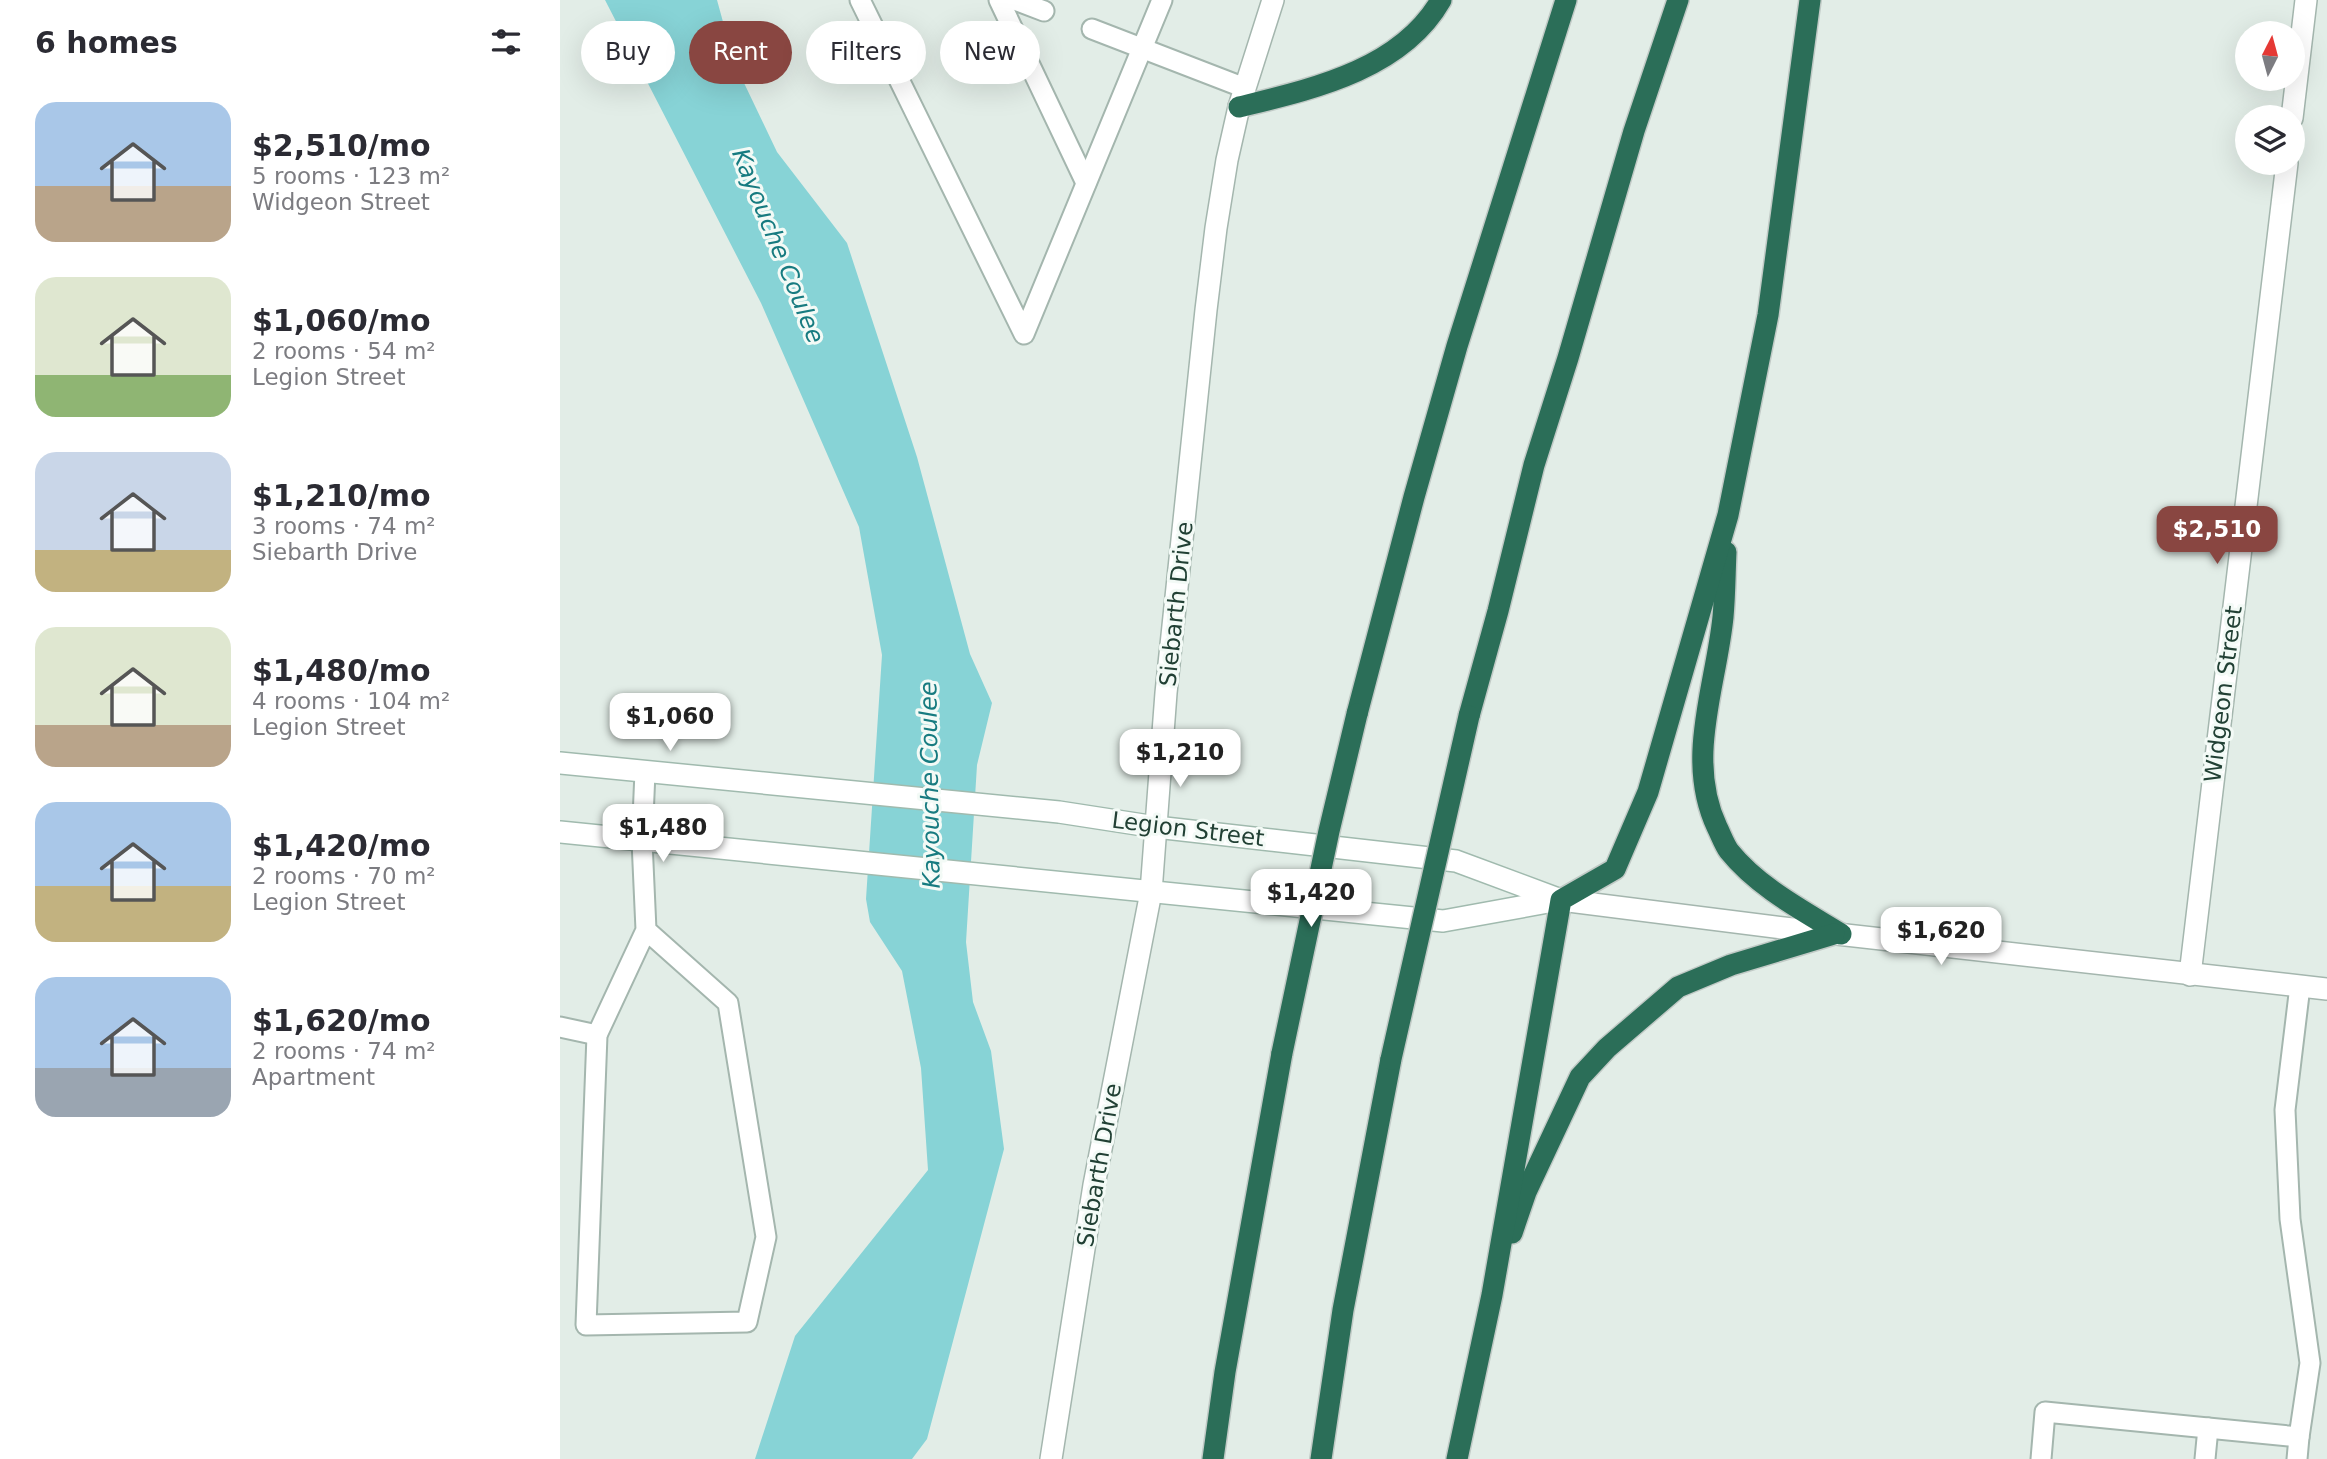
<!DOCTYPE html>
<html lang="en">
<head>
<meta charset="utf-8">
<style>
  body { margin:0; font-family:"DejaVu Sans",sans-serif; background:#f7f7f7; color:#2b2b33; height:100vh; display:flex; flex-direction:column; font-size:26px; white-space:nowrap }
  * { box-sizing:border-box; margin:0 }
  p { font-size:23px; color:#7c7c81 }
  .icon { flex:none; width:38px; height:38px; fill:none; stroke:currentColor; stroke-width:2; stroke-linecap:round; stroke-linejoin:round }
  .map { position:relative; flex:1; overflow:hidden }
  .details { display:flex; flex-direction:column; background:#fff; width:560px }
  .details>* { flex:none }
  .hud { position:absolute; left:21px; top:21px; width:665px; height:63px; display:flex; gap:14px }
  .needle { width:46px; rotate:6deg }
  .buttons { position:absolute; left:1675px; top:21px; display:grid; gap:14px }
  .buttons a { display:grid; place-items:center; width:70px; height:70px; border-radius:50%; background:#fff; box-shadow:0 7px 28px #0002; font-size:35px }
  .price { position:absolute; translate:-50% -60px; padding:0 16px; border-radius:14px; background:#fff; color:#222; font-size:23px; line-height:46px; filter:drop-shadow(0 2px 4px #0008) }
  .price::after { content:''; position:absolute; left:50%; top:42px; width:21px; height:16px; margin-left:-10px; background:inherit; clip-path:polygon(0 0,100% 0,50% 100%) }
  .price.current { background:#894641; color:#fff }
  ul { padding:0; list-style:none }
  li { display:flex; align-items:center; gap:21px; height:175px; padding:0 35px }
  li span { display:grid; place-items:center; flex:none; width:196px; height:140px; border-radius:21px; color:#555 }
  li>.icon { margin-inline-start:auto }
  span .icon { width:84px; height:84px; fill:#fffc; stroke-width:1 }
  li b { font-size:30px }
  h2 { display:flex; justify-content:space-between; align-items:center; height:84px; padding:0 35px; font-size:30px }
  .pill { padding:0 24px; border-radius:32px; background:#fff; box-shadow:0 7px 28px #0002; font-size:24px; line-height:63px }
  .pill.current { background:#894641; color:#fff }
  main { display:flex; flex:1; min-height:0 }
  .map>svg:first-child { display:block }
  .water { fill:#87d3d6 }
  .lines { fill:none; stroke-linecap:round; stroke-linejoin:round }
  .service-casing { stroke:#a4b6ae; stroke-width:23 }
  .minor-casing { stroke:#a4b6ae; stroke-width:24 }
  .tertiary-casing { stroke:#a4b6ae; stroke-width:24 }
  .secondary-casing { stroke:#a0baae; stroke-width:24 }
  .motorway-casing { stroke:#c1cac6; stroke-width:24 }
  .service { stroke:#fff; stroke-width:19 }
  .minor { stroke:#fff; stroke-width:21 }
  .tertiary { stroke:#fff; stroke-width:21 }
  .secondary { stroke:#fff; stroke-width:21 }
  .motorway { stroke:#2b6e58; stroke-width:21 }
  .motorway-bridge-casing { stroke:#c1cac6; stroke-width:24; stroke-linecap:butt }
  .motorway-bridge { stroke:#2b6e58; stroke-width:21 }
  .labels { text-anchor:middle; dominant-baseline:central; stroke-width:6; stroke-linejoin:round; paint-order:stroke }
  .street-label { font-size:23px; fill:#214034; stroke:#f3faf6 }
  .water-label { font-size:24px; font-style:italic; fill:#177b80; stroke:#f3faf6 }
</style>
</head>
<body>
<main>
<section class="details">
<h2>6 homes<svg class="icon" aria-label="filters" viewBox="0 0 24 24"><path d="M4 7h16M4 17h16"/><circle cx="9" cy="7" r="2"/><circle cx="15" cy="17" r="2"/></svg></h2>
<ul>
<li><span style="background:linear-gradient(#a9c7e8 60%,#b9a48a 0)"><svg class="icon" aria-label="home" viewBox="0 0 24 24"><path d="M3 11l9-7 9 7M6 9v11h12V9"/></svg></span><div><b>$2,510/mo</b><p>5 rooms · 123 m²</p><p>Widgeon Street</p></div></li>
<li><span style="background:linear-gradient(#dfe7d0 70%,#8fb573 0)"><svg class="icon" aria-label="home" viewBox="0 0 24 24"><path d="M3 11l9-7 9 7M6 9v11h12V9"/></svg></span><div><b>$1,060/mo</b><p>2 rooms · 54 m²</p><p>Legion Street</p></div></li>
<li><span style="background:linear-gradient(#c9d6e8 70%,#c2b280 0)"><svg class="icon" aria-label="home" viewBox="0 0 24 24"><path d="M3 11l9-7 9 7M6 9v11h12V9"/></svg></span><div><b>$1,210/mo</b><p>3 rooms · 74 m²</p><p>Siebarth Drive</p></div></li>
<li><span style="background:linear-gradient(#dfe7d0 70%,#b9a48a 0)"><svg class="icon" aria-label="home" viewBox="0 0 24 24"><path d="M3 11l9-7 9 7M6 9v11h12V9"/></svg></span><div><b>$1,480/mo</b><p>4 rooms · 104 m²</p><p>Legion Street</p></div></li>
<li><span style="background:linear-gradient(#a9c7e8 60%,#c2b280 0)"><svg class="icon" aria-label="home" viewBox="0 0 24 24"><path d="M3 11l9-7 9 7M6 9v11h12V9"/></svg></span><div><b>$1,420/mo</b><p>2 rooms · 70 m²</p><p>Legion Street</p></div></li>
<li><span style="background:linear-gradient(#a9c7e8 65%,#9aa5b1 0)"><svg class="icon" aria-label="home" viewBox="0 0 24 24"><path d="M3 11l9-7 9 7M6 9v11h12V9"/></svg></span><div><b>$1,620/mo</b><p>2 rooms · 74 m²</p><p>Apartment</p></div></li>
</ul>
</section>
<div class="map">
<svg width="1767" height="1459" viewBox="0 0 1767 1459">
  <rect width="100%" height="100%" fill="#e2ede7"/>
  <!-- water -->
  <path class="water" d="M 45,0 L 157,0 L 174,62 L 217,152 L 287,243 L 357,457 L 410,654 L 432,703 L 417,765 L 406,942 L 413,1002 L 431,1051 L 444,1149 L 367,1439 L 352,1459 L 195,1459 L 235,1336 L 368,1170 L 361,1068 L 342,971 L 310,922 L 306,899 L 322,655 L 299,527 L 201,303 Z"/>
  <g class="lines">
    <!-- service casing -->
    <g class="service-casing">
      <g id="service">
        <path d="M 300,0 L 464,334 L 602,0"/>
        <path d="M 439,0 L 526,183"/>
        <path d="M 455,0 L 484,11"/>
        <path d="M 532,29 L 685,88"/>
        <path d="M 85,772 L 82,841 L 86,930 L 37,1035 L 26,1325 L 187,1322 L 206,1237 L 168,1003 L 86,930"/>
        <path d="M 0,1027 L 37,1035"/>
        <path d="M 1481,1459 L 1485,1412 L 1739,1437 L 1750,1363 L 1730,1219 L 1725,1110 L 1740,986"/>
        <path d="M 1645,1459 L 1648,1428"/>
        <path d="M 1737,1459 L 1739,1437"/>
      </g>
    </g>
    <!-- minor casing -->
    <g class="minor-casing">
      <g id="minor">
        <path d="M 679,107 L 713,0"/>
        <path d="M 1732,118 L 1746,0"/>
        <path d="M 1630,975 L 1727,163"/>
      </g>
    </g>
    <!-- tertiary casing -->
    <g class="tertiary-casing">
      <g id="tertiary">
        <path d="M 1001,900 L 1215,927 L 1767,989"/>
        <path d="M 491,1459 L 534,1185 L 591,892 L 606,693 L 646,310 L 656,228 L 667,160 L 679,107"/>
      </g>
    </g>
    <!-- secondary casing -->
    <g class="secondary-casing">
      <g id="secondary">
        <path d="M 0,763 L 499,812 L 596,827 L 896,861 L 1001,900"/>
        <path d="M 0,832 L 883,921 L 999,900"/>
      </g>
    </g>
    <!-- motorway casing -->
    <g class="motorway-casing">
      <g id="motorway">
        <path d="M 679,107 C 752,89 841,70 881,0"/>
        <path d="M 1166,552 C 1165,573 1165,595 1163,617 C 1156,687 1125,759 1157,827 C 1161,835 1164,844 1169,851 C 1198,887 1242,910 1281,934"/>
        <path d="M 797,714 L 854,497 L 897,346 L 1006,0"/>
        <path d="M 909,716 L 938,611 L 974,465 L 1008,358 L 1074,131 L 1118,0"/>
        <path d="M 952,1233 L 966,1192 L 1020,1077 L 1047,1048 L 1118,987 L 1171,965 L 1274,934"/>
        <path d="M 653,1459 L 665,1372 L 722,1053"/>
        <path d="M 761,1459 L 783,1310 L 831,1059"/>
        <path d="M 897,1459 L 932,1295 L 1001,900 L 1055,869 L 1088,792 L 1168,515 L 1208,315 L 1250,0"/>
      </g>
    </g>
    <!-- service -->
    <use href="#service" class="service"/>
    <!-- minor -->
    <use href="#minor" class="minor"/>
    <!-- tertiary -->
    <use href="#tertiary" class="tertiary"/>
    <!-- secondary -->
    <use href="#secondary" class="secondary"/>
    <!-- motorway -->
    <use href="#motorway" class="motorway"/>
    <!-- motorway-bridge casing -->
    <g class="motorway-bridge-casing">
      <g id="motorway-bridge">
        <path d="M 722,1053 L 769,831 L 797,714"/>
        <path d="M 831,1059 L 909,716"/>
      </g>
    </g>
    <!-- motorway-bridge -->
    <use href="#motorway-bridge" class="motorway-bridge"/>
  </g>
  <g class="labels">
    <!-- street labels -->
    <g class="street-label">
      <text transform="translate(616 604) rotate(-84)">Siebarth Drive</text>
      <text transform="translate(1663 694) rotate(-83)">Widgeon Street</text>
      <text transform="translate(628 829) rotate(7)">Legion Street</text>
      <text transform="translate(539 1165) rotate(-80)">Siebarth Drive</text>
    </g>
    <!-- water labels -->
    <g class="water-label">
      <text transform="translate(218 246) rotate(68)">Kayouche Coulee</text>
      <text transform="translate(370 785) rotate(-91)">Kayouche Coulee</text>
    </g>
  </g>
</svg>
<div class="buttons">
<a><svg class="needle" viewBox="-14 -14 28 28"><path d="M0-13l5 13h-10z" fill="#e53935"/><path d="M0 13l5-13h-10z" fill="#7c7c81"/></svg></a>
<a><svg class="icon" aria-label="layers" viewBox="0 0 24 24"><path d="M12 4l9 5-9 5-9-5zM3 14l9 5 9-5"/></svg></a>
</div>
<b class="price current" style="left:1657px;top:566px">$2,510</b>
<b class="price" style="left:110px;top:753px">$1,060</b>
<b class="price" style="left:620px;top:789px">$1,210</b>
<b class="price" style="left:103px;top:864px">$1,480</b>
<b class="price" style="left:751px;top:929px">$1,420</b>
<b class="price" style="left:1381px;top:967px">$1,620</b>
<div class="hud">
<a class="pill">Buy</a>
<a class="pill current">Rent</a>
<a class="pill">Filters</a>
<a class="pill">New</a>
</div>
</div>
</main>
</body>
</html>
